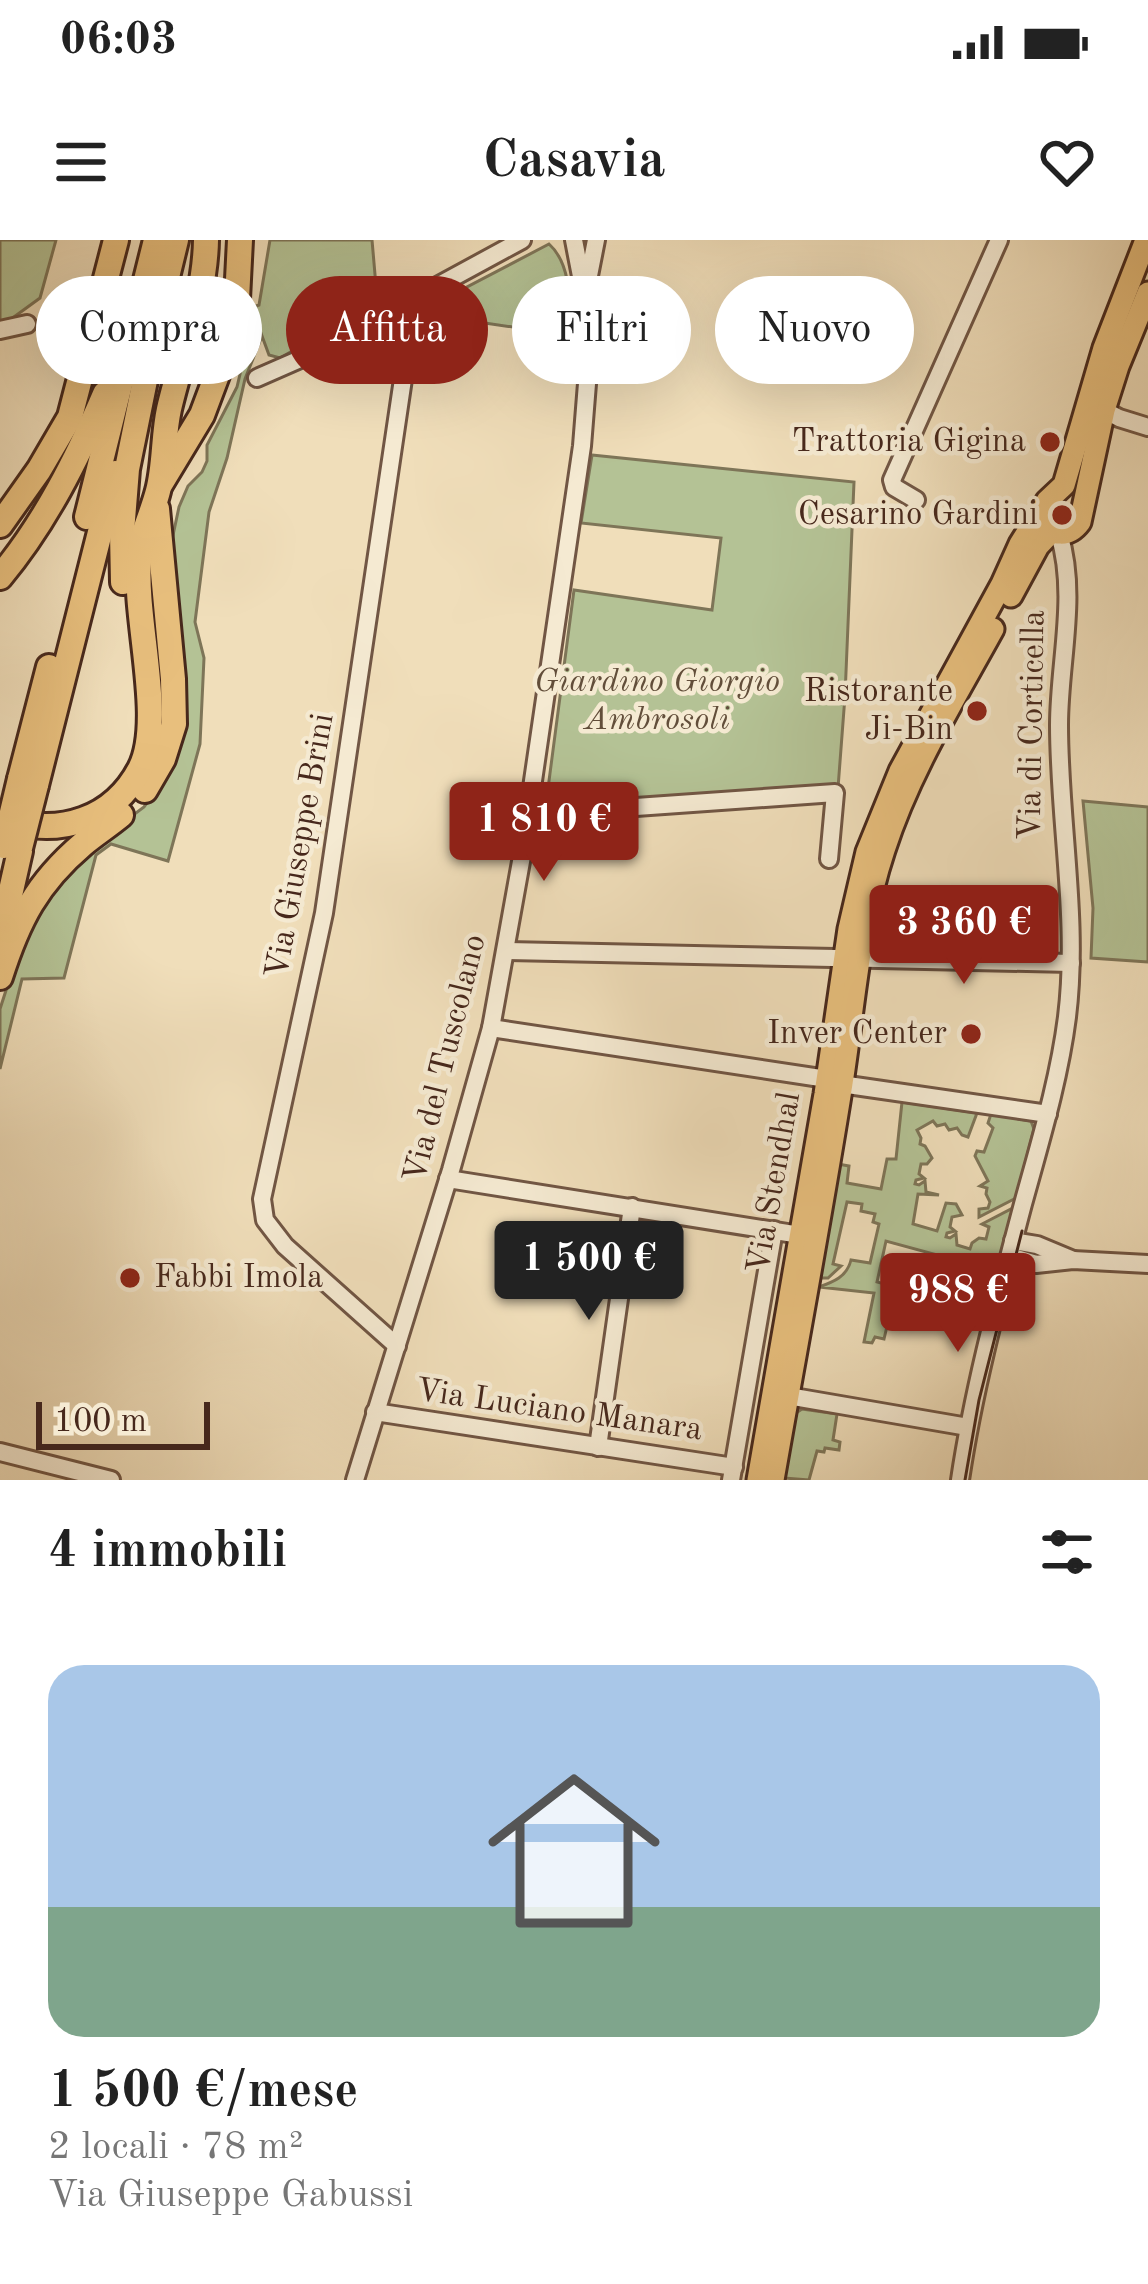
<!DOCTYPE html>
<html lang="it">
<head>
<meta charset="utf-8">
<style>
  body { margin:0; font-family:"Old Standard TT",serif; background:#f2f2f2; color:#222; height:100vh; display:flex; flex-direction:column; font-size:45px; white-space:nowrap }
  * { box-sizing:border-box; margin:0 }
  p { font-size:39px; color:#767676 }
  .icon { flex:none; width:66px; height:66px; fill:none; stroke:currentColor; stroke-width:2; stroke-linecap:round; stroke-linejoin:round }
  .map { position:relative; height:1240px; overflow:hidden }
  .details { display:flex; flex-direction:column; background:#fff; flex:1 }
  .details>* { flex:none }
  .guide { position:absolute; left:36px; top:36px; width:1077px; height:108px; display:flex; gap:24px }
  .scale { position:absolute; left:36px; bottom:30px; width:174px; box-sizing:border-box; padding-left:12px; border:6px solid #47281c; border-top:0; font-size:33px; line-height:42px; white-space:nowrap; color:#47281c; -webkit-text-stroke:9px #f5ead2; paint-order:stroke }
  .price { position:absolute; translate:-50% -102px; padding:0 27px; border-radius:12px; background:#8f2418; color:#fff; font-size:39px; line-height:78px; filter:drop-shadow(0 3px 6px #0008) }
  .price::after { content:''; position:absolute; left:50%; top:72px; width:36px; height:27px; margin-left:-18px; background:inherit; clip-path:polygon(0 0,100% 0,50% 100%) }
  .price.active { background:#222; color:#fff }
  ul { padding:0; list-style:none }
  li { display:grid; align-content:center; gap:24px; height:636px; padding:0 48px }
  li+li { border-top:3px solid #e0e0e0 }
  li span { display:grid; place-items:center; height:372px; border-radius:36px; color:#555 }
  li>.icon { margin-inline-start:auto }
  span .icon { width:216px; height:216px; fill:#fffc; stroke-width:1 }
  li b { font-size:51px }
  h2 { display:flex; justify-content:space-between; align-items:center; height:144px; padding:0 48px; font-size:51px }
  .pill { padding:0 42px; border-radius:54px; background:#fff; box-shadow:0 12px 48px #0002; font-size:42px; line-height:108px }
  .pill.active { background:#8f2418; color:#fff }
  .status { display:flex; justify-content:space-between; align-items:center; height:84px; padding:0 60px; background:#fff; direction:ltr }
  .status svg { height:33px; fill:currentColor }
  header { display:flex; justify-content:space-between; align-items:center; height:156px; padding:0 48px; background:#fff; font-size:54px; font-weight:700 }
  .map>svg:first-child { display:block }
  .green { fill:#b4c295; stroke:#7e7558; stroke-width:3 }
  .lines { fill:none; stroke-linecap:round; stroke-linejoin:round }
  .minor-casing { stroke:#715644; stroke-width:22 }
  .major-casing { stroke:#47281c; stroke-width:27 }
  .highway-casing { stroke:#47281c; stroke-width:30 }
  .minor { stroke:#f5ead2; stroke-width:16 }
  .major { stroke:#e8bf7d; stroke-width:21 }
  .highway { stroke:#e8bf7d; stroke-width:24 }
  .tram { stroke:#47281c; stroke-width:3 }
  .highway-bridge-casing { stroke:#47281c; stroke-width:30; stroke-linecap:butt }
  .highway-bridge { stroke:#e8bf7d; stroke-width:24 }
  .poi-dot { fill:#8f2418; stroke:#f5ead2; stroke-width:4.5 }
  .labels { text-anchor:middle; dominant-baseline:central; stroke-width:9; stroke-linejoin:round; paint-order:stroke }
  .poi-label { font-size:33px; fill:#47281c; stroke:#f5ead2; text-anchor:end }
  .park-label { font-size:33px; font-style:italic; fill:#624e3a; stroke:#f5ead2 }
  .street-label { font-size:33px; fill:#47281c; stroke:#f5ead2 }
</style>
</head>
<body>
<div class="status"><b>06:03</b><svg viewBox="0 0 49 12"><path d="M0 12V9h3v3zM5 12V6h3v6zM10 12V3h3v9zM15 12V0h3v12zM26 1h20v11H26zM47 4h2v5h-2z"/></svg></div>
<header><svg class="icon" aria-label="menu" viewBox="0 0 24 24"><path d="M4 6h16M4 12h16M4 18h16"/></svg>Casavia<svg class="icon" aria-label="heart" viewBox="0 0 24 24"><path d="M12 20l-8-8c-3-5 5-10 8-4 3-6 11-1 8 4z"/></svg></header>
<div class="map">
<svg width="1148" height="1240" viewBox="0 0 1148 1240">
  <rect width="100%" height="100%" fill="#f0deba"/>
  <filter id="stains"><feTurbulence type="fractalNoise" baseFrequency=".00167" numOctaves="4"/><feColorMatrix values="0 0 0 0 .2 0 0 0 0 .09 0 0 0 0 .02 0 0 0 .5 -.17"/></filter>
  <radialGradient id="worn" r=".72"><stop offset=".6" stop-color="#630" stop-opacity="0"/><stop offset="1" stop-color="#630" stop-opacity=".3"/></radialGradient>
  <!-- green -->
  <g class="green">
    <path d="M 0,0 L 56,0 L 40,58 L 7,82 L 0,83 Z"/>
    <path d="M 270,0 L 372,0 L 378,69 L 344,81 L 280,118 L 269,115 L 262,96 L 245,139 L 227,218 L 209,272 L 195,382 L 204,418 L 200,504 L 168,621 L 111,604 L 96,615 L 64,738 L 22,739 L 0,829 L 0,769 L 30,676 L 92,606 L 144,567 L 163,541 L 172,300 L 179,267 L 188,246 L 202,232 L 207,221 L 207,205 L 237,147 L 256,66 L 259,65 Z"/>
    <path d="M 549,4 C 575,27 569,77 572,110 L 565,113 L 567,95 L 451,78 L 449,88 L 436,85 L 430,77 L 446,58 Z"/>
    <path d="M 592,215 L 854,242 L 845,456 L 838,548 L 635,560 L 625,583 L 595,588 L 544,579 L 574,350 L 712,370 L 721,298 L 581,283 Z"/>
    <path d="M 1083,561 L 1148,567 L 1148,722 L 1091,718 L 1093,668 Z"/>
    <path d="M 902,862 L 977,873 L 968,897 L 962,895 L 957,888 L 949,890 L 945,884 L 937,886 L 933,881 L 917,890 L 921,898 L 920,904 L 925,906 L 932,918 L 927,924 L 921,924 L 919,934 L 924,938 L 916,940 L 915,944 L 919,945 L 925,941 L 926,952 L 939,955 L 918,954 L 913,984 L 937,991 L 946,963 L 956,964 L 962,975 L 952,977 L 950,987 L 955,991 L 947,993 L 946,997 L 950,998 L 956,994 L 957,1005 L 970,1009 L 972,1003 L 979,998 L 986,999 L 989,987 L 982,984 L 1013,968 L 996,1031 L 886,1001 L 877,1042 L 922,1054 L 914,1087 L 888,1082 L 884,1099 L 875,1097 L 872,1103 L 864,1102 L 874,1053 L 819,1047 C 833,1042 847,1037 851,1020 L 870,1023 L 879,984 L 873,982 L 875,974 L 861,971 L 862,964 L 847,962 L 833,1024 L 841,1026 L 828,1038 L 818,1038 L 838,924 L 849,926 L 847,943 L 881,949 L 887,919 L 896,919 Z"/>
    <path d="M 991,874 L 1031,881 L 1034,889 L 1016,958 L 979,977 L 979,969 L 988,968 L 990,962 L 986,954 L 987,948 L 980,946 L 988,941 L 975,916 L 977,911 L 984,912 L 993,888 L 988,883 Z"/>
    <path d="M 802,1169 L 837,1174 L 833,1200 L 840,1202 L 839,1210 L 825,1208 L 824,1212 L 817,1211 L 809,1240 L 784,1238 L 796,1173 Z"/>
  </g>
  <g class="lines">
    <!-- minor casing -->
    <g class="minor-casing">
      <g id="minor">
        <path d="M 586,51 L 596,0"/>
        <path d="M 0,90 L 27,84"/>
        <path d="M 257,138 L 314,113 L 522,0"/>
        <path d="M 1104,170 L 1119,178 L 1148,187"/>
        <path d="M 916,260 L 894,247 L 892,240 L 999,0"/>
        <path d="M 636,567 L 835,553 L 829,619"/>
        <path d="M 506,711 L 1071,723"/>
        <path d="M 491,788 L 827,839"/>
        <path d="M 841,844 L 1048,874"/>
        <path d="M 448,939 L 800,995"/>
        <path d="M 1013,1001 L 1037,1005 L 1073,1020"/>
        <path d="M 1010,1016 L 1036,1024 L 1073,1020 L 1148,1024"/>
        <path d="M 397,1106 L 285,1006 L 265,980 L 262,959 L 324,673 L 415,58"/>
        <path d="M 788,1156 L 968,1187"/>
        <path d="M 375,1172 L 734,1227"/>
        <path d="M 598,1207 L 632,967"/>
        <path d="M 0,1212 L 111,1240"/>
        <path d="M 355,1240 L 451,930 L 491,788 L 522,616 L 582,206 L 588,131 L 585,57 L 574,0"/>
        <path d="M 731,1240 L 774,990"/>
        <path d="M 960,1240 C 974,1146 999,1055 1023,964 C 1040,902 1059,840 1067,777 C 1079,680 1059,582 1059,485 C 1059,422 1078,355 1059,294"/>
      </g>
    </g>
    <!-- major casing -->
    <g class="major-casing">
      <g id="major">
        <path d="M 1043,281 C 1052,297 1069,297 1080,282 L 1104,170 L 1118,126 L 1148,53"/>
        <path d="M 1011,356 L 1038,306 L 1052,291"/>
        <path d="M 758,1240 L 825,854 L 849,689 L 867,612 L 900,531 L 1002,344 L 1020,304 L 1047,261 L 1064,245 L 1104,108 L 1146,0"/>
        <path d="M 773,1240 C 796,1108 821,976 842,843 C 854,765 859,685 884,610 C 909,532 954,460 993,389"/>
      </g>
    </g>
    <!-- highway casing -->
    <g class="highway-casing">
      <g id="highway">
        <path d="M 157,78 L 176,0"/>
        <path d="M 161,243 L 202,175 L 223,119 L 237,59 L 240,0"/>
        <path d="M 87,277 L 156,0"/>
        <path d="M 0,285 L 39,230 L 70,177 L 116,0"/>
        <path d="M 0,337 C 45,283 77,219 105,154"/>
        <path d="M 123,342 L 122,292 L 127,229 L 160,66"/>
        <path d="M 20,539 L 49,427"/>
        <path d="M 36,545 L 115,233"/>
        <path d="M 145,550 L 163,519 L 174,484 L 173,439 L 157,269"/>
        <path d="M 8,580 C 60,596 113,580 140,529 C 165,481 134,380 139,321 C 140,296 152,275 158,251 C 165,225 163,196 169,169 C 182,113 205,58 206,0"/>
        <path d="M 0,699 L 20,611"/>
        <path d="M 0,737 C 18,680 37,643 83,604 C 95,594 109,585 121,575"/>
      </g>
    </g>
    <!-- minor -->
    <use href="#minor" class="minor"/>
    <!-- major -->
    <use href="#major" class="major"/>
    <!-- highway -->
    <use href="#highway" class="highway"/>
    <!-- tram -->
    <path class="tram" d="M 965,1240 L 979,1160 L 1022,991"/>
    <!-- highway-bridge casing -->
    <g class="highway-bridge-casing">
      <g id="highway-bridge">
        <path d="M 4,606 L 20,539"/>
        <path d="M 20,608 L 36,545"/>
      </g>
    </g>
    <!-- highway-bridge -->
    <use href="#highway-bridge" class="highway-bridge"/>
  </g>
  <!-- markers -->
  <g class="poi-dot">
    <circle cx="1050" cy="202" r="12"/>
    <circle cx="1062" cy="275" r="12"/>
    <circle cx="977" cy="471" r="12"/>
    <circle cx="971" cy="794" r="12"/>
    <circle cx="130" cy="1038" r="12"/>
  </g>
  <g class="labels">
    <!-- poi labels -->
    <g class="poi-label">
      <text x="1026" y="202">Trattoria Gigina</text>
      <text x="1038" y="275">Cesarino Gardini</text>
      <text x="953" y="452">Ristorante<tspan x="953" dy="38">Ji-Bin</tspan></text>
      <text x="947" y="794">Inver Center</text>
      <text x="154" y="1038" text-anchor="start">Fabbi Imola</text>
    </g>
    <!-- park labels -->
    <g class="park-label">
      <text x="657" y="442">Giardino Giorgio<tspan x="657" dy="38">Ambrosoli</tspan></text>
    </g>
    <!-- street labels -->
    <g class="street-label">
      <text transform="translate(1033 485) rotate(-89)">Via di Corticella</text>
      <text transform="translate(301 606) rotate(-80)">Via Giuseppe Brini</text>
      <text transform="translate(446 819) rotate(-76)">Via del Tuscolano</text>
      <text transform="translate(775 943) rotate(-80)">Via Stendhal</text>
      <text transform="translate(559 1171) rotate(8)">Via Luciano Manara</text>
    </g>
  </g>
  <rect width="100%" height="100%" filter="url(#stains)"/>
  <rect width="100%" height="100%" fill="url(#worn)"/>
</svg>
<div class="scale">100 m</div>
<b class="price" style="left:544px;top:644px">1 810 €</b>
<b class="price" style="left:964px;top:747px">3 360 €</b>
<b class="price active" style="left:589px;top:1083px">1 500 €</b>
<b class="price" style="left:958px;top:1115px">988 €</b>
<div class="guide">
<a class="pill">Compra</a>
<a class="pill active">Affitta</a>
<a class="pill">Filtri</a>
<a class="pill">Nuovo</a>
</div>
</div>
<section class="details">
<h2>4 immobili<svg class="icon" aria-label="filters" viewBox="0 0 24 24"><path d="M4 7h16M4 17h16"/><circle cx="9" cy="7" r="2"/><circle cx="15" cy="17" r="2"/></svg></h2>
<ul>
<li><span style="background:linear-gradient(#a9c7e8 65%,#7fa58c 0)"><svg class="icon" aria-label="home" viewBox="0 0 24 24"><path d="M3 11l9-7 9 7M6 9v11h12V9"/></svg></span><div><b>1 500 €/mese</b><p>2 locali · 78 m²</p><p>Via Giuseppe Gabussi</p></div></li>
</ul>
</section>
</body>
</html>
